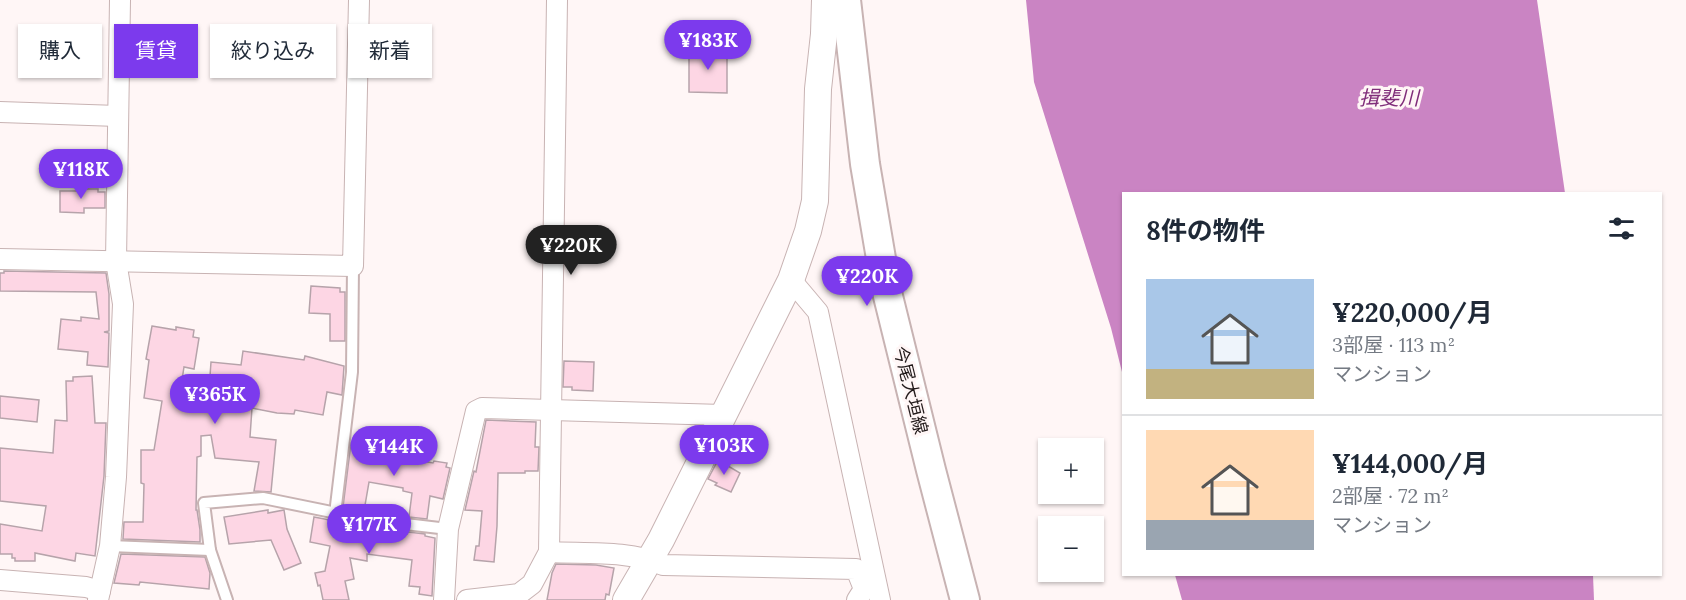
<!DOCTYPE html>
<html lang="ja">
<head>
<meta charset="utf-8">
<style>
  body { margin:0; font-family:Lora,"Noto Sans JP",serif; background:#f6f6f7; color:#1f2937; height:100vh; display:flex; flex-direction:column; font-size:22px; white-space:nowrap }
  * { box-sizing:border-box; margin:0 }
  p { font-size:20px; color:#747a83 }
  .icon { flex:none; width:33px; height:33px; fill:none; stroke:currentColor; stroke-width:2; stroke-linecap:round; stroke-linejoin:round }
  .map { position:relative; flex:1; overflow:hidden }
  .side { position:absolute; left:1122px; top:192px; width:540px; height:384px; display:flex; flex-direction:column; background:#fff; border-radius:0px; box-shadow:0 2px 4px #0004 }
  .side>* { flex:none }
  .hud { position:absolute; left:18px; top:24px; width:570px; height:54px; display:flex; gap:12px }
  .tools { position:absolute; left:1038px; top:438px; display:grid; gap:12px }
  .tools a { display:grid; place-items:center; width:66px; height:66px; border-radius:0px; background:#fff; box-shadow:0 2px 4px #0004; font-size:30px }
  .price { position:absolute; translate:-50% -51px; padding:0 14px; border-radius:21px; background:#7c3aed; color:#fff; font-size:20px; line-height:39px; filter:drop-shadow(0 2px 3px #0008) }
  .price::after { content:''; position:absolute; left:50%; top:36px; width:18px; height:14px; margin-left:-9px; background:inherit; clip-path:polygon(0 0,100% 0,50% 100%) }
  .price.on { background:#222; color:#fff }
  ul { padding:0; list-style:none }
  li { display:flex; align-items:center; gap:18px; height:150px; padding:0 24px }
  li+li { border-top:2px solid #e0e1e3 }
  li span { display:grid; place-items:center; flex:none; width:168px; height:120px; border-radius:0px; color:#555 }
  li>.icon { margin-inline-start:auto }
  span .icon { width:72px; height:72px; fill:#fffc; stroke-width:1 }
  li b { font-size:26px }
  h2 { display:flex; justify-content:space-between; align-items:center; height:72px; padding:0 24px; font-size:26px }
  .pill { padding:0 21px; border-radius:0px; background:#fff; box-shadow:0 2px 4px #0004; font-size:21px; line-height:54px }
  .pill.on { background:#7c3aed; color:#fff }
  .map>svg:first-child { display:block }
  .water { fill:#ca84c3 }
  .building { fill:#fdd6e4; stroke:#b6a3aa; stroke-width:1.5 }
  .lines { fill:none; stroke-linecap:round; stroke-linejoin:round }
  .service-casing { stroke:#c8b3b3; stroke-width:14 }
  .minor-casing { stroke:#c8b3b3; stroke-width:22 }
  .tertiary-casing { stroke:#c8b3b3; stroke-width:28 }
  .secondary-casing { stroke:#c8b3b3; stroke-width:32 }
  .service { stroke:#fff; stroke-width:10 }
  .minor { stroke:#fff; stroke-width:20 }
  .tertiary { stroke:#fff; stroke-width:26 }
  .secondary { stroke:#fff; stroke-width:28 }
  .labels { text-anchor:middle; dominant-baseline:central; stroke-width:6; stroke-linejoin:round; paint-order:stroke }
  .street-label { font-size:18px; fill:#221a1a; stroke:#fff6f6 }
  .water-label { font-size:20px; font-style:italic; fill:#802d7a; stroke:#fff6f6 }
</style>
</head>
<body>
<div class="map">
<svg width="1686" height="600" viewBox="0 0 1686 600">
  <rect width="100%" height="100%" fill="#fff6f6"/>
  <!-- water -->
  <g class="water">
    <path d="M 1026,0 L 1537,0 L 1565,193 L 1124,194 L 1123,376 L 1111,328 L 1034,82 Z"/>
    <path d="M 1175,575 L 1593,575 L 1594,600 L 1182,600 Z"/>
  </g>
  <!-- building -->
  <g class="building">
    <path d="M 58,30 L 59,47 L 43,47 L 43,31 Z"/>
    <path d="M 689,50 L 727,50 L 727,93 L 689,92 Z"/>
    <path d="M 81,189 L 98,189 L 98,192 L 105,192 L 105,208 L 84,208 L 84,213 L 60,212 L 60,191 L 81,191 Z"/>
    <path d="M 4,271 L 106,273 L 109,294 L 109,331 L 104,332 L 109,333 L 108,367 L 87,365 L 88,352 L 58,349 L 61,319 L 81,321 L 81,317 L 99,319 L 96,292 L 0,291 L 0,273 L 4,273 Z"/>
    <path d="M 311,286 L 340,288 L 340,292 L 345,292 L 345,341 L 330,341 L 330,314 L 309,313 Z"/>
    <path d="M 152,326 L 176,330 L 176,327 L 194,330 L 193,337 L 199,338 L 194,369 L 184,367 L 180,393 L 202,396 L 201,402 L 236,405 L 239,379 L 210,376 L 211,362 L 241,365 L 243,351 L 304,360 L 305,356 L 344,366 L 342,395 L 327,392 L 323,415 L 295,410 L 294,414 L 277,413 L 252,408 L 250,437 L 276,440 L 271,492 L 254,491 L 259,462 L 215,458 L 211,435 L 201,436 L 201,456 L 197,457 L 196,510 L 197,510 L 200,530 L 200,542 L 123,539 L 124,522 L 143,522 L 144,484 L 141,483 L 141,450 L 154,450 L 162,401 L 144,398 L 149,360 L 146,359 Z"/>
    <path d="M 564,361 L 594,362 L 593,391 L 572,390 L 572,387 L 563,387 Z"/>
    <path d="M 92,376 L 95,423 L 106,423 L 104,476 L 95,556 L 76,553 L 75,561 L 35,553 L 35,561 L 15,561 L 15,558 L 12,558 L 12,554 L 0,554 L 0,524 L 42,531 L 46,506 L 0,501 L 0,448 L 53,453 L 55,420 L 67,421 L 66,381 L 73,381 L 73,377 Z"/>
    <path d="M 0,396 L 39,400 L 37,422 L 0,418 Z"/>
    <path d="M 486,420 L 536,422 L 535,447 L 539,447 L 538,471 L 525,471 L 525,473 L 498,473 L 497,526 L 494,562 L 474,560 L 476,546 L 479,546 L 482,511 L 465,510 L 474,471 L 476,472 Z"/>
    <path d="M 351,443 L 393,450 L 393,448 L 406,450 L 404,458 L 433,463 L 434,461 L 447,463 L 446,467 L 450,468 L 443,499 L 430,496 L 427,519 L 409,517 L 412,493 L 403,491 L 403,488 L 369,482 L 364,511 L 343,507 Z"/>
    <path d="M 718,460 L 740,473 L 731,492 L 715,485 L 717,483 L 708,479 Z"/>
    <path d="M 268,510 L 268,513 L 284,510 L 287,529 L 301,563 L 284,570 L 271,540 L 229,544 L 224,517 Z"/>
    <path d="M 314,517 L 366,527 L 365,528 L 407,534 L 408,532 L 425,534 L 425,536 L 435,538 L 432,596 L 419,594 L 420,587 L 409,586 L 412,560 L 367,554 L 367,561 L 350,558 L 354,579 L 345,581 L 349,600 L 323,600 L 320,585 L 318,586 L 315,573 L 325,571 L 330,546 L 310,542 Z"/>
    <path d="M 121,554 L 205,557 L 210,573 L 209,589 L 140,582 L 139,585 L 114,583 Z"/>
    <path d="M 556,564 L 596,565 L 614,568 L 609,595 L 606,594 L 605,600 L 547,600 L 552,573 Z"/>
  </g>
  <g class="lines">
    <!-- service casing -->
    <g class="service-casing">
      <g id="service">
        <path d="M 335,514 L 352,372 L 353,266"/>
        <path d="M 110,546 L 210,550"/>
        <path d="M 227,600 L 210,550 L 204,503 L 263,498 L 371,520 L 448,529"/>
      </g>
    </g>
    <!-- minor casing -->
    <g class="minor-casing">
      <g id="minor">
        <path d="M 0,112 L 118,116"/>
        <path d="M 0,259 L 353,266 L 359,0"/>
        <path d="M 791,280 L 818,312 L 880,600"/>
        <path d="M 549,552 C 586,554 629,550 663,565 L 856,569 L 864,589 L 857,600"/>
        <path d="M 0,580 L 86,587 L 100,591"/>
        <path d="M 98,600 L 110,546 L 116,477 L 123,304 L 116,261 L 120,0"/>
        <path d="M 444,600 L 448,529 L 476,411 L 482,408 L 723,415"/>
        <path d="M 467,600 L 519,594 L 532,584 L 549,552 L 557,0"/>
      </g>
    </g>
    <!-- tertiary casing -->
    <g class="tertiary-casing">
      <path id="tertiary" d="M 626,600 L 661,540 L 791,280 L 808,231 L 815,201 L 818,89 L 824,34 L 825,0"/>
    </g>
    <!-- secondary casing -->
    <g class="secondary-casing">
      <path id="secondary" d="M 846,0 L 865,164 L 886,288 L 931,470 L 965,600"/>
    </g>
    <!-- service -->
    <use href="#service" class="service"/>
    <!-- minor -->
    <use href="#minor" class="minor"/>
    <!-- tertiary -->
    <use href="#tertiary" class="tertiary"/>
    <!-- secondary -->
    <use href="#secondary" class="secondary"/>
  </g>
  <g class="labels">
    <!-- street labels -->
    <g class="street-label">
      <text transform="translate(911 390) rotate(76)">今尾大垣線</text>
    </g>
    <!-- water labels -->
    <g class="water-label">
      <text x="1389" y="97">揖斐川</text>
    </g>
  </g>
</svg>
<div class="tools">
<a>+</a>
<a>−</a>
</div>
<b class="price" style="left:708px;top:71px">¥183K</b>
<b class="price" style="left:81px;top:200px">¥118K</b>
<b class="price on" style="left:571px;top:276px">¥220K</b>
<b class="price" style="left:867px;top:307px">¥220K</b>
<b class="price" style="left:215px;top:425px">¥365K</b>
<b class="price" style="left:724px;top:476px">¥103K</b>
<b class="price" style="left:394px;top:477px">¥144K</b>
<b class="price" style="left:369px;top:555px">¥177K</b>
<div class="hud">
<a class="pill">購入</a>
<a class="pill on">賃貸</a>
<a class="pill">絞り込み</a>
<a class="pill">新着</a>
</div>
<section class="side">
<h2>8件の物件<svg class="icon" aria-label="filters" viewBox="0 0 24 24"><path d="M4 7h16M4 17h16"/><circle cx="9" cy="7" r="2"/><circle cx="15" cy="17" r="2"/></svg></h2>
<ul>
<li><span style="background:linear-gradient(#a9c7e8 75%,#c2b280 0)"><svg class="icon" aria-label="home" viewBox="0 0 24 24"><path d="M3 11l9-7 9 7M6 9v11h12V9"/></svg></span><div><b>¥220,000/月</b><p>3部屋 · 113 m²</p><p>マンション</p></div></li>
<li><span style="background:linear-gradient(#ffd9b3 75%,#9aa5b1 0)"><svg class="icon" aria-label="home" viewBox="0 0 24 24"><path d="M3 11l9-7 9 7M6 9v11h12V9"/></svg></span><div><b>¥144,000/月</b><p>2部屋 · 72 m²</p><p>マンション</p></div></li>
</ul>
</section>
</div>
</body>
</html>
